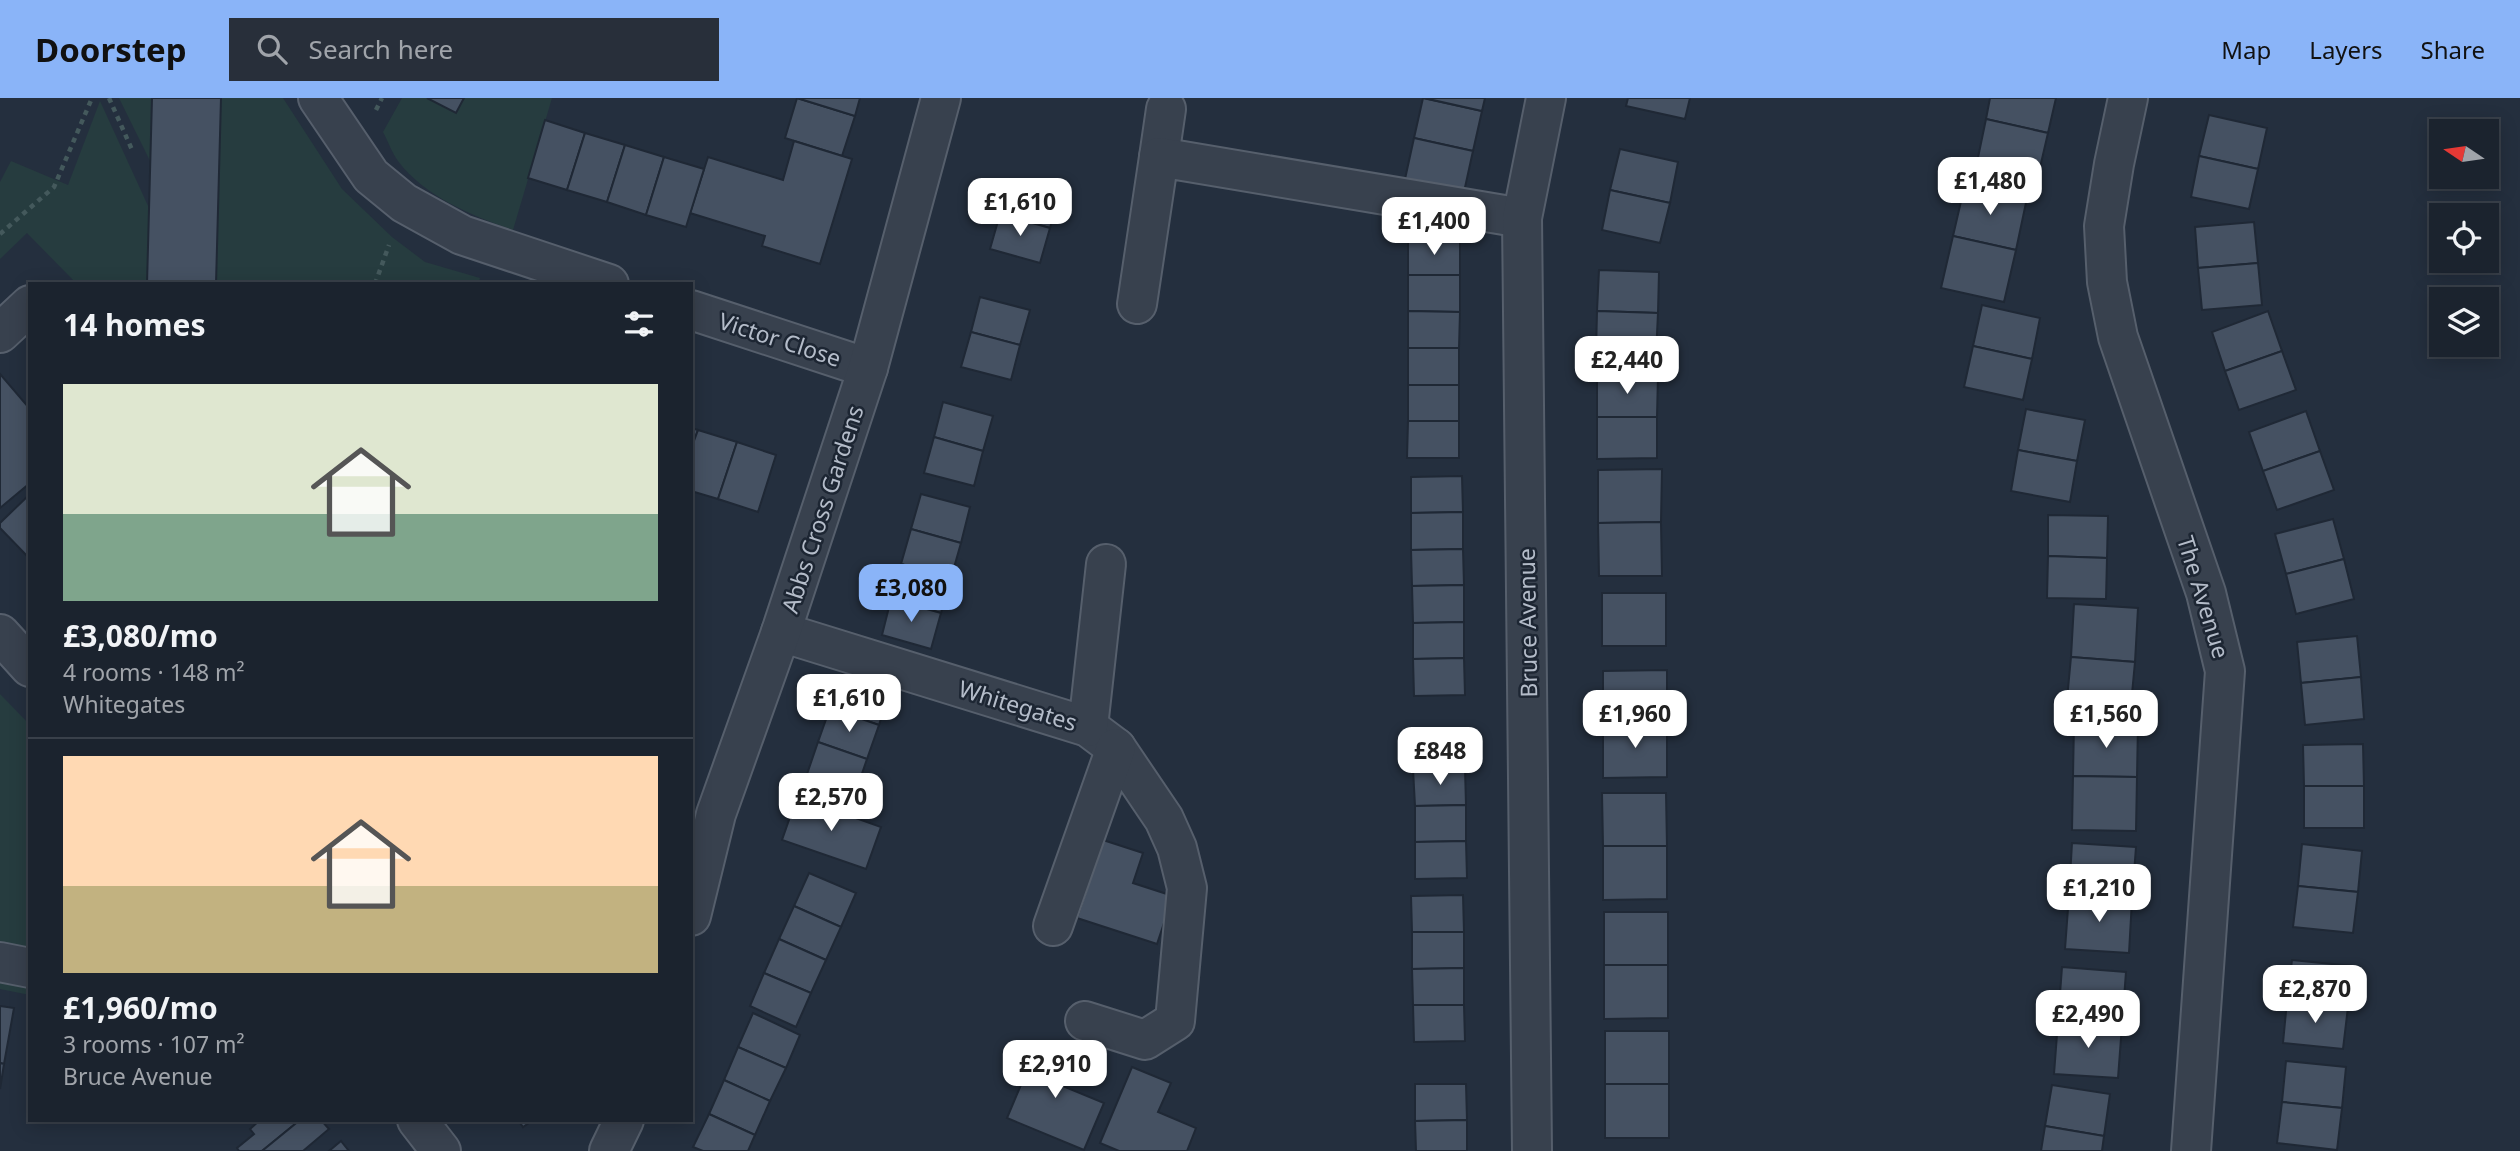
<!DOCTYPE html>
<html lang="en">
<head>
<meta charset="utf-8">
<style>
  body { margin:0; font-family:"Noto Sans",sans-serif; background:#282f3a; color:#f1f3f6; height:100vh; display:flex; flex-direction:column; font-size:26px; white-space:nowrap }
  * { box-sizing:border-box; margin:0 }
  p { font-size:23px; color:#a0a4aa }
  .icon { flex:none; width:38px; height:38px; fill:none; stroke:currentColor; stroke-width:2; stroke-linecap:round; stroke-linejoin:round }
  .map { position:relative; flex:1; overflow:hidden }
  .details { position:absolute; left:28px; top:184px; width:665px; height:840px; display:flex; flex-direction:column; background:#1b232e; border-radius:0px; box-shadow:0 4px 18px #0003,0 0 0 2px #39404a }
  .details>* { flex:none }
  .needle { width:46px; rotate:283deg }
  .fabs { position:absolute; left:2429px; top:21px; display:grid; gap:14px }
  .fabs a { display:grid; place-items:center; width:70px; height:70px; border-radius:0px; background:#1b232e; box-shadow:0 4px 18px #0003,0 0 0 2px #39404a; font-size:35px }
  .price { position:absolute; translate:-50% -60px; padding:0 16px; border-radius:14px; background:#fff; color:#222; font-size:23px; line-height:46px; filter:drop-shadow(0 2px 4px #0008) }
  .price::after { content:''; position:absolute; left:50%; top:42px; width:21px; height:16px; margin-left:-10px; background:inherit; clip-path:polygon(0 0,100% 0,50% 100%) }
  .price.selected { background:#8ab4f8; color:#111 }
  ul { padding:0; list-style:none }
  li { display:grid; align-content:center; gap:14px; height:371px; padding:0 35px }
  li+li { border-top:2px solid #39404a }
  li span { display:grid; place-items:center; height:217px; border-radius:0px; color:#555 }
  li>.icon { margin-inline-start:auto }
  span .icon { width:126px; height:126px; fill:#fffc; stroke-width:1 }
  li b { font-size:30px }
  h2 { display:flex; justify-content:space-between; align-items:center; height:84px; padding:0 35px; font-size:30px }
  header { display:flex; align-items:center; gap:42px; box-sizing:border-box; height:98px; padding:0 35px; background:#8ab4f8; color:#111 }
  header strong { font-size:33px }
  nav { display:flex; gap:38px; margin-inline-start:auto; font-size:24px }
  .search { width:490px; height:63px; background:#282f3a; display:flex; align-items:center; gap:18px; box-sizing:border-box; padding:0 24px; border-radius:0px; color:#a0a4aa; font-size:26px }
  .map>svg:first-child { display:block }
  .green { fill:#263c3f }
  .building { fill:#455162; stroke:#1f2835; stroke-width:2 }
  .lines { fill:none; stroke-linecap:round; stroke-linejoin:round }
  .minor-casing { stroke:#565f6c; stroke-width:42 }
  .path { stroke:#44595c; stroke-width:4.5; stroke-dasharray:5 5; stroke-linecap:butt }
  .minor { stroke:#38414e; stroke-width:38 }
  .labels { text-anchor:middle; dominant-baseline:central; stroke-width:5; stroke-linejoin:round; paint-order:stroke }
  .street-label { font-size:23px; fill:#b4bcc9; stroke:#1d2633 }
</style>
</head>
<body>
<header>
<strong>Doorstep</strong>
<div class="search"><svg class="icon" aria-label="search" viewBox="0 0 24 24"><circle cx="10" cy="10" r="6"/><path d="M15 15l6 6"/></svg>Search here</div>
<nav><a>Map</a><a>Layers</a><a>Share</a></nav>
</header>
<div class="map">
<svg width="2520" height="1053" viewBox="0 0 2520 1053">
  <rect width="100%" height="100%" fill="#242f3e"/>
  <!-- green -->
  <g class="green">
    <path d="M 119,0 L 152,0 L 151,65 Z"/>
    <path d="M 221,0 L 283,0 L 342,91 L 392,139 L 425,164 L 480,180 L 478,186 L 216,186 Z"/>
    <path d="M 402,0 L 427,0 L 456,15 L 464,0 L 552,0 L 513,132 C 473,118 425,99 398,63 C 392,55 388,43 383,34 Z"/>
    <path d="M 100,3 L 149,110 L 147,185 L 76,185 L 27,135 L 0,161 L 0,84 L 11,63 L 68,87 Z"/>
    <path d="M 0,596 L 30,627 L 30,897 L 0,891 Z"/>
  </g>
  <!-- building -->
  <g class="building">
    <path d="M 152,0 L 221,0 L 216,186 L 147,186 Z"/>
    <path d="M 427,0 L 464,0 L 456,15 Z"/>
    <path d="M 797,0 L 855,18 L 842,58 L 785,40 Z"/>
    <path d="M 797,0 L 860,0 L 855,18 Z"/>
    <path d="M 1423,0 L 1482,13 L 1473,53 L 1414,40 Z"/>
    <path d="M 1424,0 L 1485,0 L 1482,13 Z"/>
    <path d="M 1628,0 L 1690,0 L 1685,21 L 1626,8 Z"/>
    <path d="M 1990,0 L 2056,0 L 2048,35 L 1986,21 Z"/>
    <path d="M 2209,17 L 2267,30 L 2258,71 L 2199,58 Z"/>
    <path d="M 1986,21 L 2048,35 L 2036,87 L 1975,74 Z"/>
    <path d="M 545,22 L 585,35 L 567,92 L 528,80 Z"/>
    <path d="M 585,35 L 625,47 L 607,104 L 567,92 Z"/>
    <path d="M 1414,40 L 1473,53 L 1464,94 L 1405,81 Z"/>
    <path d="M 794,43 L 852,61 L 820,166 L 762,148 L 765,138 L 690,115 L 708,59 L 783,82 Z"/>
    <path d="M 625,47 L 664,59 L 646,117 L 607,104 Z"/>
    <path d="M 1620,51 L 1678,64 L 1670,105 L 1610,92 Z"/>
    <path d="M 2199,58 L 2258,71 L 2249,111 L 2191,99 Z"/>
    <path d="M 664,59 L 704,71 L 686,129 L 646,117 Z"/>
    <path d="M 1010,81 L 1060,94 L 1050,130 L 1000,116 Z"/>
    <path d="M 1965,86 L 2027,100 L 2016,152 L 1953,138 Z"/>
    <path d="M 1610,92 L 1670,105 L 1660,145 L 1602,132 Z"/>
    <path d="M 1000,116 L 1050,130 L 1040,165 L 990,151 Z"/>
    <path d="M 2254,124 L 2258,165 L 2198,170 L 2195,129 Z"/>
    <path d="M 1953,138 L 2016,152 L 2004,204 L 1941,190 Z"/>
    <rect x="1408" y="141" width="52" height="36"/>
    <path d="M 2258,165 L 2262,207 L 2202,212 L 2198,170 Z"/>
    <path d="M 1599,172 L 1659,174 L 1658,215 L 1597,213 Z"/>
    <path d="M 1408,177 L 1460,177 L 1460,214 L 1408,213 Z"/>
    <path d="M 980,199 L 1030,212 L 1020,247 L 971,234 Z"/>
    <path d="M 1982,207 L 2040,220 L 2032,261 L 1973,248 Z"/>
    <path d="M 1408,213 L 1460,214 L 1459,250 L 1408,250 Z"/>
    <path d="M 1597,213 L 1658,215 L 1656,257 L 1596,255 Z"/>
    <path d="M 2268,213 L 2282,253 L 2225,273 L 2212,234 Z"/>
    <path d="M 971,234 L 1020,247 L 1011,282 L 961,269 Z"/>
    <path d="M 1973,248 L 2032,261 L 2023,302 L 1964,289 Z"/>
    <rect x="1408" y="250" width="51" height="37"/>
    <path d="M 2282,253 L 2296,292 L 2239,312 L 2225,273 Z"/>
    <path d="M 0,276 L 30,311 L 30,385 L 0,410 Z"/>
    <path d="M 1658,277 L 1657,319 L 1597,319 L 1597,278 Z"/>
    <rect x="1408" y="287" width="51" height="36"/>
    <path d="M 943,304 L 993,318 L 983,353 L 934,339 Z"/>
    <path d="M 2026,311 L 2085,322 L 2077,363 L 2018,352 Z"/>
    <path d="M 2306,313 L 2320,353 L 2263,373 L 2249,334 Z"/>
    <path d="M 1597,319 L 1657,319 L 1657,360 L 1597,361 Z"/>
    <path d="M 1408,323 L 1459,323 L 1459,360 L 1407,360 Z"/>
    <path d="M 691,330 L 698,332 L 691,351 Z"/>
    <path d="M 698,332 L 737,344 L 718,401 L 691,393 L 691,351 Z"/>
    <path d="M 934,339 L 983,353 L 974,388 L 924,375 Z"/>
    <path d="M 737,344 L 776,357 L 758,414 L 718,401 Z"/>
    <path d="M 2018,352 L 2077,363 L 2070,404 L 2011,393 Z"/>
    <path d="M 2320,353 L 2334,392 L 2277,412 L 2263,373 Z"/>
    <path d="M 1662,371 L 1661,424 L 1598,425 L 1598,372 Z"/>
    <path d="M 1462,378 L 1463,414 L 1411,415 L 1411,379 Z"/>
    <path d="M 30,396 L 30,461 L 0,430 L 0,425 Z"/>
    <path d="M 921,396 L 970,409 L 961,445 L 911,431 Z"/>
    <path d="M 1463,414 L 1463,451 L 1411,452 L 1411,415 Z"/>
    <path d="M 2048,417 L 2108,418 L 2107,460 L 2048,458 Z"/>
    <path d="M 2333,421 L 2344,461 L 2286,476 L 2275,436 Z"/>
    <path d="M 1661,424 L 1662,478 L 1599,478 L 1598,425 Z"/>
    <path d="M 911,431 L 961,445 L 951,480 L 901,466 Z"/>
    <path d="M 1463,451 L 1464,487 L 1412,488 L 1411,452 Z"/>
    <path d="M 2048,458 L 2107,460 L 2106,501 L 2047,500 Z"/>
    <path d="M 2344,461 L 2354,501 L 2296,516 L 2286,476 Z"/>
    <path d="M 901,466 L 951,480 L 941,515 L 891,501 Z"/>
    <path d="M 1464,487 L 1464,524 L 1413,525 L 1412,488 Z"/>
    <rect x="1602" y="495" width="64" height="53"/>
    <path d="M 891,501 L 941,515 L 931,551 L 882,537 Z"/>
    <path d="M 2074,506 L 2138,510 L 2135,564 L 2071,559 Z"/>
    <path d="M 1464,524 L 1464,560 L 1413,561 L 1413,525 Z"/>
    <path d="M 2357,538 L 2361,579 L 2301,585 L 2297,544 Z"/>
    <path d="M 2071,559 L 2135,564 L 2130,617 L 2066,612 Z"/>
    <path d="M 1464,560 L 1465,597 L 1414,598 L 1413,561 Z"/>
    <path d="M 1667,572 L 1667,625 L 1603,626 L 1603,573 Z"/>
    <path d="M 842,576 L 890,592 L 879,627 L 830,610 Z"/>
    <path d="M 2361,579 L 2364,621 L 2305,627 L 2301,585 Z"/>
    <path d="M 830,610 L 879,627 L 867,661 L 818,644 Z"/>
    <path d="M 1667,625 L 1667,679 L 1603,680 L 1603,626 Z"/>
    <path d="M 2074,625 L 2138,626 L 2137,679 L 2073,678 Z"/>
    <path d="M 1465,634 L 1465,670 L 1413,671 L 1413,635 Z"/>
    <path d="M 818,644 L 867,661 L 855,696 L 806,679 Z"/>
    <path d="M 2363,646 L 2364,688 L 2304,688 L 2303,647 Z"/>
    <path d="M 1465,670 L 1466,707 L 1415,708 L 1413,671 Z"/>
    <path d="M 2073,678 L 2137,679 L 2136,733 L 2072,732 Z"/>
    <rect x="2304" y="688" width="60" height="42"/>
    <path d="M 1602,695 L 1666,695 L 1667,748 L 1603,748 Z"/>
    <path d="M 797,699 L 881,729 L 866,771 L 782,742 Z"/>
    <path d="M 1466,707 L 1466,743 L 1415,744 L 1415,708 Z"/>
    <path d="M 1103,742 L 1143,755 L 1133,785 L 1173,798 L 1157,846 L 1077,820 Z"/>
    <path d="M 1466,743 L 1467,780 L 1415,781 L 1415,744 Z"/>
    <path d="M 2072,745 L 2136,749 L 2132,802 L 2069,797 Z"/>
    <path d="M 2302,746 L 2362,753 L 2358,794 L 2298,788 Z"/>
    <path d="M 1603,748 L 1667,748 L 1667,801 L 1603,802 Z"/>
    <path d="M 809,775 L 856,795 L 841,829 L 794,808 Z"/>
    <path d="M 2298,788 L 2358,794 L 2353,835 L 2293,829 Z"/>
    <path d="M 1463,797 L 1464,834 L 1412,834 L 1411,798 Z"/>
    <path d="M 2069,797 L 2132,802 L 2129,855 L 2065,851 Z"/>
    <path d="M 794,808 L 841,829 L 826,862 L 779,841 Z"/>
    <rect x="1604" y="814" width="64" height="53"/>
    <path d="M 1412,834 L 1464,834 L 1464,870 L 1412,871 Z"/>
    <path d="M 779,841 L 826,862 L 811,895 L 764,875 Z"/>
    <path d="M 2292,862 L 2352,868 L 2348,909 L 2287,903 Z"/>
    <path d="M 1604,867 L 1668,867 L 1668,920 L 1604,921 Z"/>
    <path d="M 2062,869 L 2126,874 L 2122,927 L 2058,923 Z"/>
    <path d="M 1464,870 L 1464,907 L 1413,907 L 1412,871 Z"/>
    <path d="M 764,875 L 811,895 L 796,929 L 750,908 Z"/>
    <path d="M 2287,903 L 2348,909 L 2343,951 L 2283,945 Z"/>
    <path d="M 1413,907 L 1464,907 L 1465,943 L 1414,944 Z"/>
    <path d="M 0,908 L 14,910 L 4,966 L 0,965 Z"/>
    <path d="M 753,915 L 800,937 L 786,970 L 738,949 Z"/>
    <path d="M 2058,923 L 2122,927 L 2118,980 L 2054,976 Z"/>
    <rect x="1605" y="933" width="64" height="53"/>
    <path d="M 1039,944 L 1078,960 L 1065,989 L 1104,1005 L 1084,1052 L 1007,1020 Z"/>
    <path d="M 738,949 L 786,970 L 770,1003 L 724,982 Z"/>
    <path d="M 2286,963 L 2346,969 L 2342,1010 L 2282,1004 Z"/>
    <path d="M 0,965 L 4,966 L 0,991 Z"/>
    <path d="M 1132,969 L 1171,985 L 1158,1014 L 1196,1030 L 1187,1053 L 1119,1053 L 1100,1045 Z"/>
    <path d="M 724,982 L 770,1003 L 755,1037 L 709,1016 Z"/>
    <path d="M 1415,986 L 1466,986 L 1467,1022 L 1415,1023 Z"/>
    <rect x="1605" y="986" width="64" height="54"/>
    <path d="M 2052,987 L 2110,996 L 2104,1038 L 2045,1028 Z"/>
    <path d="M 2282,1004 L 2342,1010 L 2337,1052 L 2277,1045 Z"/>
    <path d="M 709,1016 L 755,1037 L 748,1053 L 703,1053 L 693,1049 Z"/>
    <path d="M 260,1022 L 300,1022 L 262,1053 L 239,1053 L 237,1050 L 254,1036 L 250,1031 Z"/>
    <path d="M 300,1022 L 321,1022 L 329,1031 L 303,1053 L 262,1053 Z"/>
    <path d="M 518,1022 L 533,1022 L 523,1029 Z"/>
    <path d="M 1467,1022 L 1467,1053 L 1416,1053 L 1415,1023 Z"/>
    <path d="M 2045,1028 L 2104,1038 L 2102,1053 L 2041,1053 Z"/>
    <path d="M 341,1043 L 349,1053 L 329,1053 Z"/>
  </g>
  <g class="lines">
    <!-- minor casing -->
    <g class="minor-casing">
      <g id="minor">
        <path d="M 318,0 L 371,78 L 404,105 L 462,137 L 609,186"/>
        <path d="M 2128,0 L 2114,66 L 2104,128 L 2107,184 L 2118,239 L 2206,495 L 2225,573 L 2191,1053"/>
        <path d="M 1159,59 L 1166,11"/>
        <path d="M 1137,206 L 1159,59 L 1522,120"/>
        <path d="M 691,212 L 868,270"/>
        <path d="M 0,235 L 30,207"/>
        <path d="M 781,534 L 1088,629 L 1116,650 L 1164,721 L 1177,750 L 1187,790 L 1175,923 L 1145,942 L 1085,923"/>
        <path d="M 0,536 L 30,569"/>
        <path d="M 1088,629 L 1106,466"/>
        <path d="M 691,818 L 716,716 L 781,534 L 868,270 L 941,0"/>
        <path d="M 1053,828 L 1116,650"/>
        <path d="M 0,864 L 30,870"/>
        <path d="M 417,1022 L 441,1053"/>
        <path d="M 609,1053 L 624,1022"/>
        <path d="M 1532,1053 L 1522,120 L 1546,0"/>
      </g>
    </g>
    <!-- path -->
    <g class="path">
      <path d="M 109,0 L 133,54"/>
      <path d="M 376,12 L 382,0"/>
      <path d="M 0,136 L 54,89 L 92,0"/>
      <path d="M 375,186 L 389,147"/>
    </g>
    <!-- minor -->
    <use href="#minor" class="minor"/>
  </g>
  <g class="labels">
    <!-- street labels -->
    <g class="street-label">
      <text transform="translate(780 241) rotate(18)">Victor Close</text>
      <text transform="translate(822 411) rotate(-72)">Abbs Cross Gardens</text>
      <text transform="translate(2204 499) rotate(73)">The Avenue</text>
      <text transform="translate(1527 525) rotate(-91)">Bruce Avenue</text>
      <text transform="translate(1018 607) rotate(17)">Whitegates</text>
    </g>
  </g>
</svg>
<div class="fabs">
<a><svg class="needle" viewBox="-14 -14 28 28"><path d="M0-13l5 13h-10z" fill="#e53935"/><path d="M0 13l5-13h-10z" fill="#a0a4aa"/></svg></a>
<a><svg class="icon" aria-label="locate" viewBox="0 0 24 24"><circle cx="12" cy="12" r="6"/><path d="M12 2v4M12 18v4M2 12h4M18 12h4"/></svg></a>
<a><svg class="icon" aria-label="layers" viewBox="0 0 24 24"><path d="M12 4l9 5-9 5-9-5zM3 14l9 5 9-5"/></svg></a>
</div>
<b class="price" style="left:1990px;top:119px">£1,480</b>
<b class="price" style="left:1020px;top:140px">£1,610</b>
<b class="price" style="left:1434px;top:159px">£1,400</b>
<b class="price" style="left:1627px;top:298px">£2,440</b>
<b class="price selected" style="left:911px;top:526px">£3,080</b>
<b class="price" style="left:849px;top:636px">£1,610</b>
<b class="price" style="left:1635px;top:652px">£1,960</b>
<b class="price" style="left:2106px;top:652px">£1,560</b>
<b class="price" style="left:1440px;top:689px">£848</b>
<b class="price" style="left:831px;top:735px">£2,570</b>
<b class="price" style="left:2099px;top:826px">£1,210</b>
<b class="price" style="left:2315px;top:927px">£2,870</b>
<b class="price" style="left:2088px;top:952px">£2,490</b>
<b class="price" style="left:1055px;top:1002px">£2,910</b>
<section class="details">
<h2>14 homes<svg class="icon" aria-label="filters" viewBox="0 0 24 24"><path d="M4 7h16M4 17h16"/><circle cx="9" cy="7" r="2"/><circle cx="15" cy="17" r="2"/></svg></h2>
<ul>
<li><span style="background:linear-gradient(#dfe7d0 60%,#7fa58c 0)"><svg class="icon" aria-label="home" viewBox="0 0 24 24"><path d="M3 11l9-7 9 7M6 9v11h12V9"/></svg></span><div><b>£3,080/mo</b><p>4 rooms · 148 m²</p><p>Whitegates</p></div></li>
<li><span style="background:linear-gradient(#ffd9b3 60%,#c2b280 0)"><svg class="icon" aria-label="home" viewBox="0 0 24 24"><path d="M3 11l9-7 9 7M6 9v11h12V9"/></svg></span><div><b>£1,960/mo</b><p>3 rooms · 107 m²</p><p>Bruce Avenue</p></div></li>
</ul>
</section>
</div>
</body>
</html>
